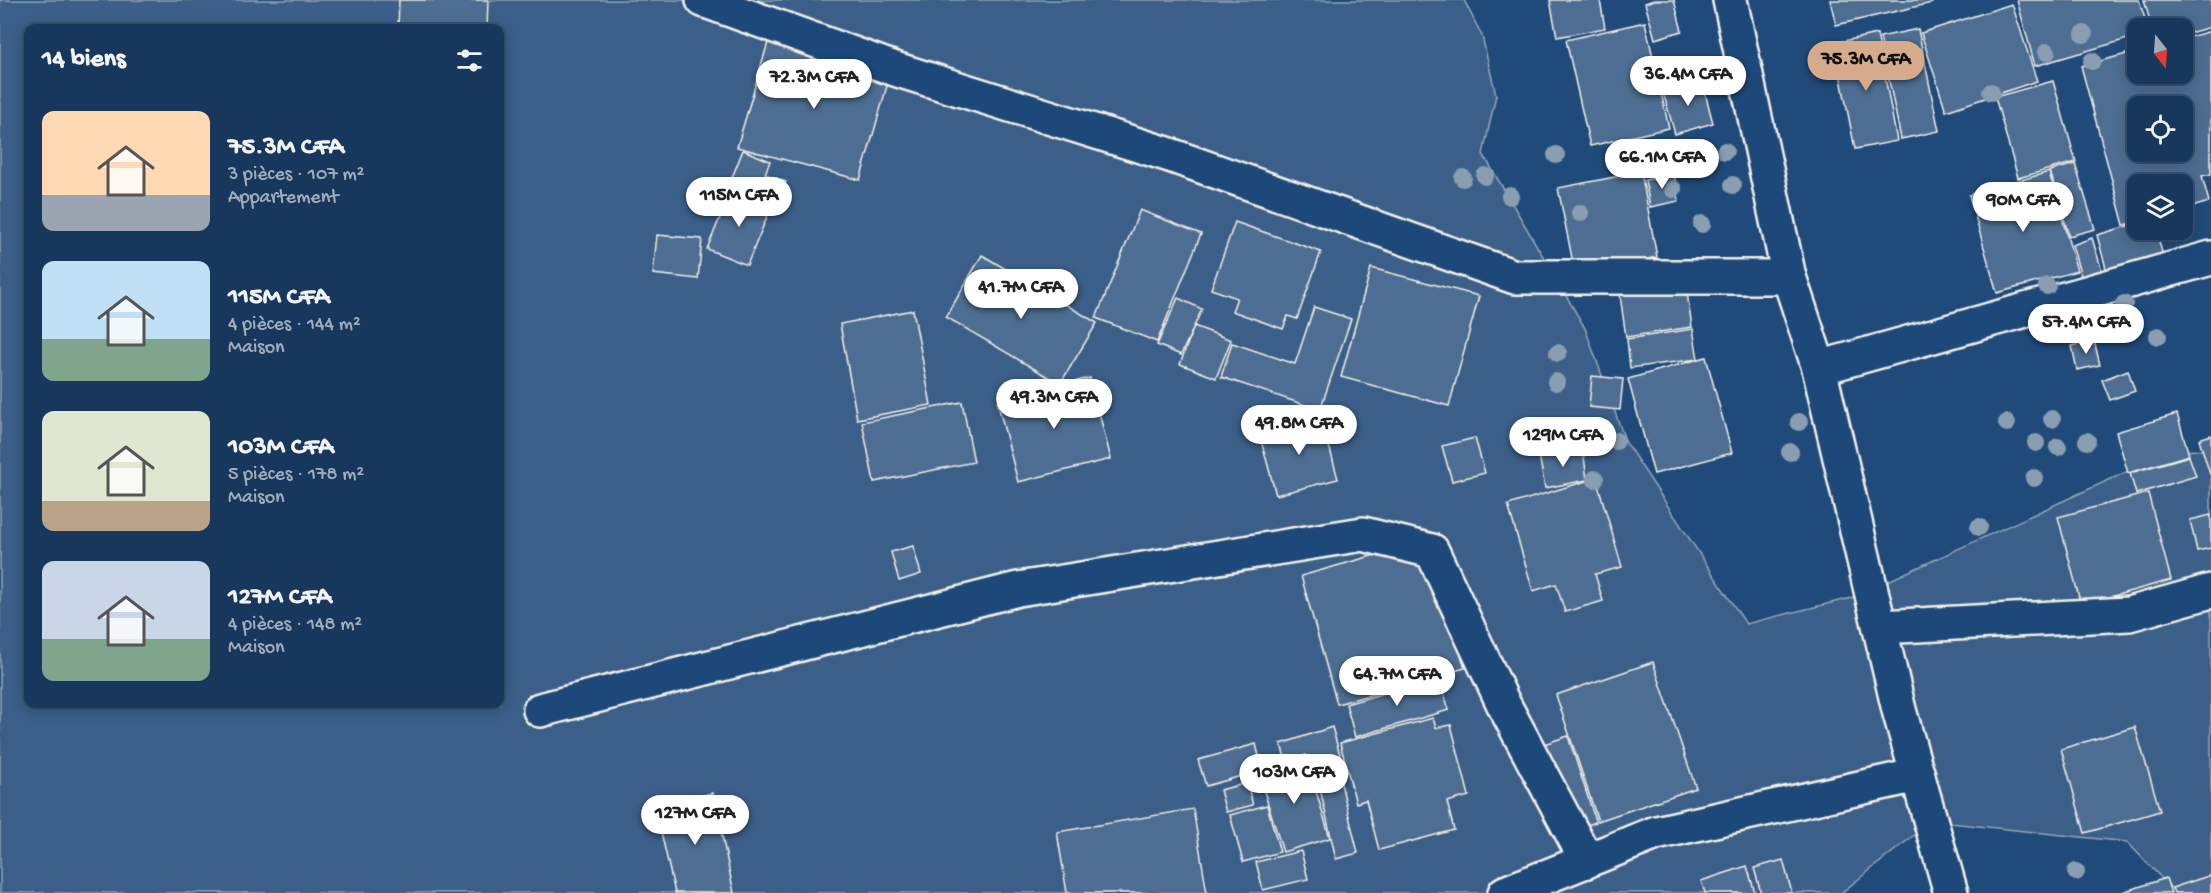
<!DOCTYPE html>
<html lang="fr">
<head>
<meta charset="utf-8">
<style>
  body { margin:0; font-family:"Gochi Hand",sans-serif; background:#203f62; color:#f1f3f6; height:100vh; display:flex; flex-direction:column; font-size:22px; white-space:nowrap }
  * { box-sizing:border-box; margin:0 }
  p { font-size:20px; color:#9eacbb }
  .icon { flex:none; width:33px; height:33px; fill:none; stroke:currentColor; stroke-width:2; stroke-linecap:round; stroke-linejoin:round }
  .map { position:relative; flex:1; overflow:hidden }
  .details { position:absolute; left:24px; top:24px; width:480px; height:684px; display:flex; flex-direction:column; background:#17385c; border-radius:12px; box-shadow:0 3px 15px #0003,0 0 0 2px #365272 }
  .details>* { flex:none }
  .needle { width:39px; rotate:163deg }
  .tools { position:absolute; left:2127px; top:18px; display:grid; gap:12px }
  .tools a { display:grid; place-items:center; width:66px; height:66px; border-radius:12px; background:#17385c; box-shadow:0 3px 15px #0003,0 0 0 2px #365272; font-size:30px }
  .price { position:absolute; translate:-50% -51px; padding:0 14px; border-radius:21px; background:#fff; color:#222; font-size:20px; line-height:39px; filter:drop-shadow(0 2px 3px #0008) }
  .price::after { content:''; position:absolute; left:50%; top:36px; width:18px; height:14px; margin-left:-9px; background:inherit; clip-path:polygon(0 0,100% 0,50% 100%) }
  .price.on { background:#d6ab8b; color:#111 }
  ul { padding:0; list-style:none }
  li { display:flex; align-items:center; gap:18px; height:150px; padding:0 18px }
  li span { display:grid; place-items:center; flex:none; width:168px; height:120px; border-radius:12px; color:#555 }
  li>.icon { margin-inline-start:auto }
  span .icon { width:72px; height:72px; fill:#fffc; stroke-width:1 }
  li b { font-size:26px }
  h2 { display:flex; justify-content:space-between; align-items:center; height:72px; padding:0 18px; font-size:26px }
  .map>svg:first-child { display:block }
  .green { fill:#3a5f88; stroke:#97a8b8; stroke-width:1.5; fill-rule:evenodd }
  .building { fill:#4d6e92; stroke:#f4f1e8; stroke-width:1.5; fill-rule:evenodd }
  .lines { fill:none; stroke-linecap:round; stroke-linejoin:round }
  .minor-casing { stroke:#f4f1e8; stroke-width:38 }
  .minor { stroke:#1f4a7a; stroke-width:33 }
  .tree { fill:#8a9eb1 }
</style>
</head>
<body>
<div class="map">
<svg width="2211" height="893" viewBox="0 0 2211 893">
  <rect width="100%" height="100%" fill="#1f4a7a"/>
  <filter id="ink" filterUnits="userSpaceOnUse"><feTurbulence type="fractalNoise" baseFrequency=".0167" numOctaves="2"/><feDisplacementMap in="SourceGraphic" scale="12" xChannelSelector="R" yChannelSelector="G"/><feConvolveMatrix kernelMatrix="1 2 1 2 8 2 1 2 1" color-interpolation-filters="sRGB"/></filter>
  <g filter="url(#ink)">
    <!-- green -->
    <path class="green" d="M 0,0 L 1464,0 L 1482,36 L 1496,95 L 1483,154 L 1585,328 L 1626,443 L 1746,624 L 1851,598 L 2170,452 L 2211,449 L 2211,893 L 2176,893 L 2127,842 L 1932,821 L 1841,893 L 0,893 ZM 28,28 L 500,28 L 500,704 L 28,704 Z"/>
    <!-- building -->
    <g class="building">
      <path d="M 399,0 L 488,0 L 487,28 L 398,28 Z"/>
      <path d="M 1550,0 L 1600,0 L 1605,28 L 1557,37 Z"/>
      <path d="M 1654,0 L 1674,0 L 1682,31 L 1655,39 L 1645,3 Z"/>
      <path d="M 1830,0 L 1931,0 L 1932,3 L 1836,25 Z"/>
      <path d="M 2017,0 L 2139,0 L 2148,28 L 2138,28 L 2138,36 L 2035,66 Z"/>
      <path d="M 2144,0 L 2211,0 L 2211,27 L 2182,35 L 2182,28 L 2152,28 Z"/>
      <path d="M 2012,4 L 2037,81 L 1946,111 L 1921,33 Z"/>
      <path d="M 1645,22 L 1669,128 L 1590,146 L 1566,40 Z"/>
      <path d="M 1918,29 L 1939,131 L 1901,139 L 1880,37 Z"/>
      <path d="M 2211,31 L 2211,174 L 2202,176 L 2209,202 L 2182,210 L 2182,184 L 2138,184 L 2138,222 L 2124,225 L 2081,66 L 2138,51 L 2138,74 L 2182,74 L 2182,39 ZM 2138,106 L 2182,106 L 2182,152 L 2138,152 Z"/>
      <path d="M 1877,34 L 1897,141 L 1855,149 L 1834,43 Z"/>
      <path d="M 769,39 L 891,72 L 860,180 L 737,147 Z"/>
      <path d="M 1702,81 L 1713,123 L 1675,134 L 1663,92 Z"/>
      <path d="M 2053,81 L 2076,162 L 2018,178 L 1995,97 Z"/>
      <path d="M 743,150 L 770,161 L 765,174 L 786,182 L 776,204 L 729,185 Z"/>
      <path d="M 2075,164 L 2095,229 L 2069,236 L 2050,171 Z"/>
      <path d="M 1641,172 L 1657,257 L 1575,273 L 1558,188 Z"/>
      <path d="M 2049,172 L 2077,271 L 1997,293 L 1969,195 Z"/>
      <path d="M 1674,174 L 1679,201 L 1650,207 L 1645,180 Z"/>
      <path d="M 731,191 L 771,207 L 747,265 L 707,249 Z"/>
      <path d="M 1140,210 L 1201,234 L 1157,342 L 1096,318 Z"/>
      <path d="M 1235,222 L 1321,252 L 1297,319 L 1288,316 L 1283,329 L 1232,311 L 1237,298 L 1211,289 Z"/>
      <path d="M 2138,223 L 2138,230 L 2156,230 L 2163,256 L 2107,272 L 2097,235 Z"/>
      <path d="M 657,235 L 702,239 L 698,279 L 653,274 Z"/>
      <path d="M 2092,238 L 2103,274 L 2082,280 L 2072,245 Z"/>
      <path d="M 982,255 L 1097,323 L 1060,384 L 946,317 Z"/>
      <path d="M 1371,268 L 1479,296 L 1449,406 L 1341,377 Z"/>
      <path d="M 1685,279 L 1692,327 L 1626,337 L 1619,288 Z"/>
      <path d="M 1178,298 L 1202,309 L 1181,355 L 1157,345 Z"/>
      <path d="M 1314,307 L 1351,319 L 1320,410 L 1221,377 L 1232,343 L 1295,364 Z"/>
      <path d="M 913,310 L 931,405 L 857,419 L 840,324 Z"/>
      <path d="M 1194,326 L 1231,340 L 1216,378 L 1180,364 Z"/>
      <path d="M 1693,329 L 1698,359 L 1630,368 L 1627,339 Z"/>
      <path d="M 2094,340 L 2100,365 L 2077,370 L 2072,346 Z"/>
      <path d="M 1706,357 L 1732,453 L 1654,474 L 1628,379 Z"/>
      <path d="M 2128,370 L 2135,391 L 2110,400 L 2102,380 Z"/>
      <path d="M 1592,376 L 1623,379 L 1620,410 L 1589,407 Z"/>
      <path d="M 1090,378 L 1111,459 L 1018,482 L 997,401 Z"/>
      <path d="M 962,402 L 974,462 L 874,482 L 862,422 Z"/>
      <path d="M 2177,414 L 2189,455 L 2128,473 L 2116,432 Z"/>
      <path d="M 1321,416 L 1338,479 L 1276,495 L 1259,433 Z"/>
      <path d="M 2211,435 L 2211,473 L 2210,474 L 2199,439 Z"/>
      <path d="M 1475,438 L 1485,473 L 1452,481 L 1442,446 Z"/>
      <path d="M 1583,449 L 1587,480 L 1545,488 L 1539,455 Z"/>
      <path d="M 2189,456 L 2196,476 L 2136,494 L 2130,473 Z"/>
      <path d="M 1596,478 L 1622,567 L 1595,574 L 1603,601 L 1565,612 L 1556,584 L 1533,591 L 1508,505 Z"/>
      <path d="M 2148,493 L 2171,580 L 2081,605 L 2058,517 Z"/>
      <path d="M 2211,515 L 2211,548 L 2197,551 L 2190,520 Z"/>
      <path d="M 1428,540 L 1465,668 L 1337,704 L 1301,576 Z"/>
      <path d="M 913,546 L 921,574 L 899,581 L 891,552 Z"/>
      <path d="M 1653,662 L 1696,788 L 1598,821 L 1556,695 Z"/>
      <path d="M 1439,677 L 1449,710 L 1355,737 L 1346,704 Z"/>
      <path d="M 1433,718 L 1436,728 L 1451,725 L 1469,796 L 1447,802 L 1454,830 L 1379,850 L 1366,800 L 1356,803 L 1340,743 Z"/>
      <path d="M 1332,727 L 1340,755 L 1309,766 L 1306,755 L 1286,762 L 1281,744 Z"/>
      <path d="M 2135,727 L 2160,811 L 2085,833 L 2061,749 Z"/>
      <path d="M 1568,736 L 1596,822 L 1561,834 L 1532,748 Z"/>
      <path d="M 1256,744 L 1261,764 L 1248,768 L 1249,774 L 1206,786 L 1198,760 Z"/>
      <path d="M 1306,757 L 1330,838 L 1283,852 L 1258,772 Z"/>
      <path d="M 1338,771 L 1358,853 L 1336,859 L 1317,776 Z"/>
      <path d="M 1247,783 L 1253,805 L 1226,812 L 1220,790 Z"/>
      <path d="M 713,793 L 734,893 L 675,893 L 655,806 Z"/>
      <path d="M 1267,805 L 1280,852 L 1243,862 L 1230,815 Z"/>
      <path d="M 1193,809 L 1207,893 L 1067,893 L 1057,832 Z"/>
      <path d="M 1301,851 L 1308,879 L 1263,890 L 1256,862 Z"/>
      <path d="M 1783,860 L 1792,893 L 1761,893 L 1754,868 Z"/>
      <path d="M 1747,866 L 1755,893 L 1705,893 L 1701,881 Z"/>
      <path d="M 2211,875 L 2211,893 L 2174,893 L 2172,888 Z"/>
      <path d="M 2166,878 L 2171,893 L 2120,893 Z"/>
    </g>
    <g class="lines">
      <!-- minor casing -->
      <g class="minor-casing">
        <g id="minor">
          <path d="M 703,0 L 895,69 L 1167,154 L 1515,277 L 1789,277"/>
          <path d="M 1730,0 L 1789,277 L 1819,368 L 1899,710 L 1951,893"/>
          <path d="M 1819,368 L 2211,258"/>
          <path d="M 1880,627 L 2129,614 L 2211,591"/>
          <path d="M 540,710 L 1018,589 L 1363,534 L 1432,551 L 1504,705 L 1587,861"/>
          <path d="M 1505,893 L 1656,833 L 1918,775"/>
        </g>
      </g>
      <!-- minor -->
      <use href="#minor" class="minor"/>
    </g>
    <!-- trees -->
    <g class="tree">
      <circle cx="2084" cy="34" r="9"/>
      <circle cx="2047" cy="52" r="9"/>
      <circle cx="2092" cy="61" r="9"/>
      <circle cx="1991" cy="92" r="9"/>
      <circle cx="1725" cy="151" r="9"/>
      <circle cx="1556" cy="155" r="9"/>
      <circle cx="1485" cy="176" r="9"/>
      <circle cx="1463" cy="178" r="9"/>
      <circle cx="1733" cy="185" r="9"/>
      <circle cx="1673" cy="189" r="9"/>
      <circle cx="1510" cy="196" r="9"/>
      <circle cx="1580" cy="213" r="9"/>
      <circle cx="1702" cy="224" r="9"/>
      <circle cx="2047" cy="286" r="9"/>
      <circle cx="2124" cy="304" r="9"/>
      <circle cx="2158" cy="336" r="9"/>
      <circle cx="1558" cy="353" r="9"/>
      <circle cx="1556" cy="382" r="9"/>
      <circle cx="2052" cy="419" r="9"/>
      <circle cx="1799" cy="422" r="9"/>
      <circle cx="2007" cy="423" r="9"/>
      <circle cx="1561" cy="435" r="9"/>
      <circle cx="1616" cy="441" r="9"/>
      <circle cx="2087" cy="441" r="9"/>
      <circle cx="2036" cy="443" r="9"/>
      <circle cx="2058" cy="447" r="9"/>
      <circle cx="1790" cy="452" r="9"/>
      <circle cx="2034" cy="478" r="9"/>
      <circle cx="1595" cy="479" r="9"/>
      <circle cx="1979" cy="527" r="9"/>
      <circle cx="2076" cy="872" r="9"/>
    </g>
  </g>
</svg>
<div class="tools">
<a><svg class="needle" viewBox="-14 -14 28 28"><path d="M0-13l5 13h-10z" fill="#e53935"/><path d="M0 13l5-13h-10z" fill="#9eacbb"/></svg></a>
<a><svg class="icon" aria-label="locate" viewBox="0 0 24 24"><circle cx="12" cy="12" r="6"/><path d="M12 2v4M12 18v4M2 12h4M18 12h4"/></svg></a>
<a><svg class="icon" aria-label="layers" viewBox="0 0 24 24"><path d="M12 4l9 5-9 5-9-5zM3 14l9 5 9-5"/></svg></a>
</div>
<b class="price on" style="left:1866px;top:92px">75.3M CFA</b>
<b class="price" style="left:1688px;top:107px">36.4M CFA</b>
<b class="price" style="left:814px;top:110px">72.3M CFA</b>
<b class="price" style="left:1662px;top:190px">66.1M CFA</b>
<b class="price" style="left:739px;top:228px">115M CFA</b>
<b class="price" style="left:2023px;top:233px">90M CFA</b>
<b class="price" style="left:1021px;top:320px">41.7M CFA</b>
<b class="price" style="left:2086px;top:355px">57.4M CFA</b>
<b class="price" style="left:1054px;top:430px">49.3M CFA</b>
<b class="price" style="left:1299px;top:456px">49.8M CFA</b>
<b class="price" style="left:1563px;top:468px">129M CFA</b>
<b class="price" style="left:1397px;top:707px">64.7M CFA</b>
<b class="price" style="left:1294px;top:805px">103M CFA</b>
<b class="price" style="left:695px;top:846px">127M CFA</b>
<section class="details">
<h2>14 biens<svg class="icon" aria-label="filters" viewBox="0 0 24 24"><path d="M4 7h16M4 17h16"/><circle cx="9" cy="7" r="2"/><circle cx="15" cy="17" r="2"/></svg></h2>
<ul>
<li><span style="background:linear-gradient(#ffd9b3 70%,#9aa5b1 0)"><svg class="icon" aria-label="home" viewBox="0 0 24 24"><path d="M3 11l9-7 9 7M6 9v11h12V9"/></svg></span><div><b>75.3M CFA</b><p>3 pièces · 107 m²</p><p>Appartement</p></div></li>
<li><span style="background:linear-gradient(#bfe0f5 65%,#7fa58c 0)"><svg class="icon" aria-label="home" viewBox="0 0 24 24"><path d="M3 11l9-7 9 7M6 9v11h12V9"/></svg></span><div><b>115M CFA</b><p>4 pièces · 144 m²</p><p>Maison</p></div></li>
<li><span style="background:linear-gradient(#dfe7d0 75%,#b9a48a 0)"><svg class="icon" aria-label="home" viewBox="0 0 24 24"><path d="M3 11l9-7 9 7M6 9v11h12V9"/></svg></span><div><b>103M CFA</b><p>5 pièces · 178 m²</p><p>Maison</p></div></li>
<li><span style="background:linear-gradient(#c9d6e8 65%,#7fa58c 0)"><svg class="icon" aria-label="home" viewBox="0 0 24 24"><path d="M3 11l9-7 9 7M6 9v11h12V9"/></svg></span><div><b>127M CFA</b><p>4 pièces · 148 m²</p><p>Maison</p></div></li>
</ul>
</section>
</div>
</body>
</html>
